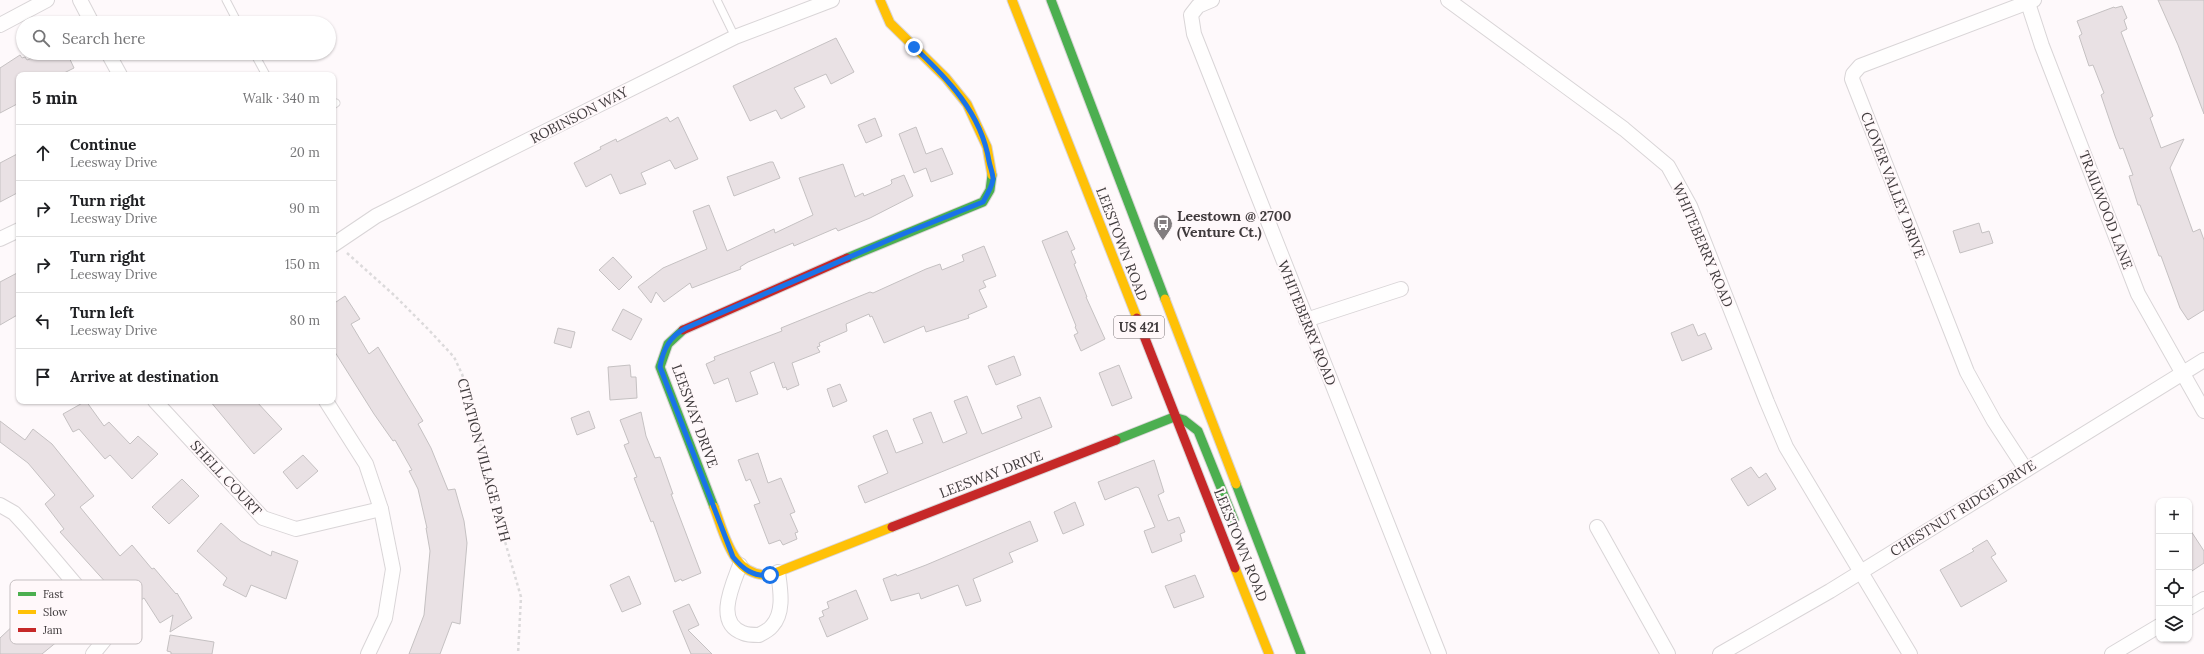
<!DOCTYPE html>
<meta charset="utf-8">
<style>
:root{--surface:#fff;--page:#f2f2f2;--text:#202124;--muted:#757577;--line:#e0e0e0}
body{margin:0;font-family:Lora,serif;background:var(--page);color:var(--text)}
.controls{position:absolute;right:12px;bottom:12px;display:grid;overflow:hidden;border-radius:8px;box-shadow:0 1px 3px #0004}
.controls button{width:36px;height:36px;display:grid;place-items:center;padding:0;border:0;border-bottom:1px solid var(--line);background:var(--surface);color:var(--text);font:20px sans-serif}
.stop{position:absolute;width:12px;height:12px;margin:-9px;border:3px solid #1a73e8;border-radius:50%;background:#fff}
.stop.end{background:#1a73e8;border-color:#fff;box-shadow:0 1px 4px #0008}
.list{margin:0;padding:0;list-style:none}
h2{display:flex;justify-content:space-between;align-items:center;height:52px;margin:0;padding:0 16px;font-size:17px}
h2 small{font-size:13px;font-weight:400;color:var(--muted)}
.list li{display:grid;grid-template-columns:26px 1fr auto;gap:12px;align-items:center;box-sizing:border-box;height:56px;padding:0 16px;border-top:1px solid var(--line)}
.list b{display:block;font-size:15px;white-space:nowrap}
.list p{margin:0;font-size:13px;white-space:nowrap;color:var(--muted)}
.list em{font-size:13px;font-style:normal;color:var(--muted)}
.icon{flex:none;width:22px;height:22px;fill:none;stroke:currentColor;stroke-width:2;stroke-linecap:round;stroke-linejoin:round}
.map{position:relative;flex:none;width:2204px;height:654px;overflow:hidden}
.search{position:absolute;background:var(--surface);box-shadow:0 1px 3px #0004;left:16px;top:16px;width:320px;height:44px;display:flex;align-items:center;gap:10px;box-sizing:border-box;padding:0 14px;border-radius:22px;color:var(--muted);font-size:15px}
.panel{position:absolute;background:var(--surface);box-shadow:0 1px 3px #0004;left:16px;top:72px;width:320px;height:332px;border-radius:8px}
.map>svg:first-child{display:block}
.building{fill:#e9e1e4;stroke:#c5c1c2}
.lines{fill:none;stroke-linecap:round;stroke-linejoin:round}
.lane-casing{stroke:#d9d5d7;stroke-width:9}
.street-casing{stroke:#d9d5d7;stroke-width:16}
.fast-casing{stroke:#d9d5d7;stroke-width:11}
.slow-casing{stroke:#d9d5d7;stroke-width:11}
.jam-casing{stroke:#d9d5d7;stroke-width:11}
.path{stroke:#dcdadb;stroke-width:2.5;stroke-dasharray:3 3;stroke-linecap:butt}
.lane{stroke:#fffefe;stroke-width:7}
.street{stroke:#fffefe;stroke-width:14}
.fast{stroke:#4caf50;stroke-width:9}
.slow{stroke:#ffc107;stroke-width:9}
.jam{stroke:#c62828;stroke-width:9}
.route{stroke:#1a73e8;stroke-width:5}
.labels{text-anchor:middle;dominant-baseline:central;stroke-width:4;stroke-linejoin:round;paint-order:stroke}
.shield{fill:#fff8fa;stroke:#797375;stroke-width:1}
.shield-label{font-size:13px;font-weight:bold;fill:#3f3a3c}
.street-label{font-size:14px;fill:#3f3a3c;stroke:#fff8fa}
.poi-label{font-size:14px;font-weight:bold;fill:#3f3a3c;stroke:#fff8fa;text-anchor:start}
.key{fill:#fff8fa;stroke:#c5bfc1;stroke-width:1}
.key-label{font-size:11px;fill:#3f3a3c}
</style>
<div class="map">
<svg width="2204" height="654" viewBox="0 0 2204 654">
<rect width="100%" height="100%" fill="#fef9fb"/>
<g class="building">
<path d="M2158,0H2204V114L2178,45Z"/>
<path d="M2122,6L2127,18L2124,20L2127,29L2121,32L2153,116L2150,118L2161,148L2184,139L2170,168L2193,232L2200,229L2204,240V310L2188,320L2180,308L2161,256H2159L2140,205H2138L2129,176L2133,175L2123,148L2120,149L2115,136L2101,95L2104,93L2093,65L2089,66L2079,36L2082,34L2077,21L2114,7L2115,8Z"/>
<path d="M836,38L854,72L831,84L826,74L794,88L805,107L781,119L776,110L750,121L733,86Z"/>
<path d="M44,53H67L74,68L60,75H19V103L0,113V68L20,55L22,58L25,57L27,60Z"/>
<path d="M667,117L670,122L678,117L698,159L675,169L670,160L641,173L646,184L620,194L611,174L586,187L574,163L601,149L600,147L616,139L617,142Z"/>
<path d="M875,118L882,136L866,143L858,125Z"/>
<path d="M916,127L926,154L942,148L953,174L931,182L926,168L914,173L899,134Z"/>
<path d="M19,153V192L0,202V163Z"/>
<path d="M770,162H773L780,178L734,196L727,177Z"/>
<path d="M843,164L855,197L863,193L864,196L890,185L892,183L891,180L904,175L913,196L870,218L838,231L836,228L794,246L793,243L748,262L740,267L741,269L692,288L690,283L664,302L656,292L651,303L638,287L663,268L707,249L693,211L709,205L727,251L774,229L775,233L813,215L799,178Z"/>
<path d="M1979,223L1982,233L1989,231L1993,243L1960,253L1953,231Z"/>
<path d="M1067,231L1075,249L1071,251L1076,263L1074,264L1087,297H1086L1105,339L1081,351L1074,335L1078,333L1075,327L1076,326L1042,241Z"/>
<path d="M984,246L996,276L983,281L986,287L979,290L987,307L968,315L969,318L926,332L924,326L884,343L872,316L870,317L869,314L846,324L847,331L819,343L820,346L817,347L820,352L792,363L799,385L787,390L786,387L783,388L774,362L750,372L758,394L736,402L728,378L714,384L706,364L715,360L714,357L782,331L781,328L870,292L873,293L926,269L940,264L942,270L964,261L962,255Z"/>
<path d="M613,257L632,277L619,290L599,270Z"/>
<path d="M19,272V314L0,325V282Z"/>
<path d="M345,296L360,319L351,324L369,354L378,347L423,421L418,424L431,448L448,490L455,489L464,521L467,543L460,624L452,622L440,654H409L424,615L430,551L426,528H427L418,489L409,471L412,470L395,440L393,441L374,414L333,349V304Z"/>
<path d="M623,309L642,319L631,340L612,330Z"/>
<path d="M1693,324L1698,336L1705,333L1712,349L1682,361L1671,333Z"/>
<path d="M558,328L575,332L571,348L554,343Z"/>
<path d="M1014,356L1021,375L996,385L988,366Z"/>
<path d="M630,365L631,377H636L637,398L610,400L608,367Z"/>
<path d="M1119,365L1132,398L1112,406L1099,373Z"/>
<path d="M840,384L847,401L833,407L827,389Z"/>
<path d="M967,396L982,434L1022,418L1017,406L1040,397L1052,427L865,503L858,486L888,473L873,436L887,430L896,453L923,443L913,419L931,412L943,443L967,433L954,401Z"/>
<path d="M86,401L104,426L109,422L130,444L138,436L158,454L132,479L110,455L105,459L79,429L73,432L63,414Z"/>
<path d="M210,401H256L282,429L254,454Z"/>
<path d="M589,411L595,428L577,435L571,418Z"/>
<path d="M641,412L646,436L655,458L660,457L673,494H671L701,573L682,581L681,579L675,582L653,521L651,522L634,478L637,477L624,445L629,443L620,420Z"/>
<path d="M0,421L25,440L33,429L52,444L94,496L80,507L98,529L120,556L132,545L152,569L154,568L176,594L177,593L192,618L170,632L173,615L160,623L144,598L141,600L128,584L119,592L112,583L109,586L60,532L64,529L45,504L55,495L28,463L0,442Z"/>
<path d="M758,453L768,483L781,478L795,512L790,514L798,532L795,533L797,539L783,545L780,540L769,544L754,505L760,503L750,479L746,481L738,460Z"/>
<path d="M303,455L318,471L297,489L283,472Z"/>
<path d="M1154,460L1164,492L1158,495L1168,521L1179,517L1185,532L1180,534L1182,541L1152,553L1144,531L1155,527L1139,488L1136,487L1105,500L1098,482Z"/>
<path d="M1751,467L1759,478L1766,473L1776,489L1748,506L1731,479Z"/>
<path d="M182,479L199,496L169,524L152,507Z"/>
<path d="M1075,502L1084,525L1063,534L1054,512Z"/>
<path d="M1030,521L1038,541L1009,553L1013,562L973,579L981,601L966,606L958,585L921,599L919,593L891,601L883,579L896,574L897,576L926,565Z"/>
<path d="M221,523L241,541L271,556L272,551L298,561L286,599L251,585L246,597L223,585L227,578L197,551Z"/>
<path d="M2189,528L2204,551V563L2189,573Z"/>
<path d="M1987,540L1996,554L1991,557L2007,581L1961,607L1940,570L1974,551L1972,549Z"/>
<path d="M1195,575L1204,597L1174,608L1165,586Z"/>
<path d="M629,576L641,604L622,612L610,585Z"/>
<path d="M856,590L868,619L827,637L819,618L824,616L822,611L829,608L827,602Z"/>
<path d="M689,604L699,625L688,630L712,654H691L673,611Z"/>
<path d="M33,607L49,626L53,623L64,636L42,654H0V638Z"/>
<path d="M170,635L214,642L212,654H171V652L167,651Z"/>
</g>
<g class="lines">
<defs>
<g id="lane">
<path d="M226,0L238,23"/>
<path d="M717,0L735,37"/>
<path d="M254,53L266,75"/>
<path d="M333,105L336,103"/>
</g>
<g id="street">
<path d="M80,0L92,23"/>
<path d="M1212,0L1198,6L1191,15L1194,34L1439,654"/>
<path d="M1448,0L1624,129L1668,166L1690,206L1767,402L1786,447L1910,654"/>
<path d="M2027,0L2042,46L2138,294L2204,411"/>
<path d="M0,25L47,0"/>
<path d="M108,53L120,75"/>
<path d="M0,239L19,230"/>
<path d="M333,245L376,216L735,37L832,0"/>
<path d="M1306,320L1401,289"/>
<path d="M155,401L263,518L296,529L381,509"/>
<path d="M326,401L366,464L381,509L393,569L385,618L368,654"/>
<path d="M2026,470L1994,421L1967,372L1852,79L1853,74L1860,66L2034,0"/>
<path d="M0,505L14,513L26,526L98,611L104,621L106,638L93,654"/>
<path d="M1597,527L1668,654"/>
<path d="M740,565C733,584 714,623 743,633C748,635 754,635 759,635C763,633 769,630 772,626C785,612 780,588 778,572"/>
<path d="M2189,608L2204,599"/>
<path d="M1720,654L1830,591L2204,360"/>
<path d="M2112,654L2159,626"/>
</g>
<g id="fast">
<path d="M1051,0L1165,299"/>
<path d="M847,258L983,202L990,190L992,175"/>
<path d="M683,330L668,344L660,367L714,507"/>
<path d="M1174,417L1184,420L1198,431L1234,520"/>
<path d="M1116,440L1174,417"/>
<path d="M1236,484L1301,654"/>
</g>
<g id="slow">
<path d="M880,0L890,23L946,78L967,104L987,147L992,175"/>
<path d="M1012,0L1137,318"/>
<path d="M1165,299L1236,484"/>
<path d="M714,507C725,535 732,577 770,575L892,527"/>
<path d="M1235,568L1269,654"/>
</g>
<g id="jam">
<path d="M1137,318L1235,568"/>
<path d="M683,330L847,258"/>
<path d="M892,527L1116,440"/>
</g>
</defs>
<use href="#lane" class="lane-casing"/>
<use href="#street" class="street-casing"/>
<use href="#fast" class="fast-casing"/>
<use href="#slow" class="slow-casing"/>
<use href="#jam" class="jam-casing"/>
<path class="path" d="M347,253L394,295L428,329L454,357L462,374L471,401L491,493L521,597L518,654"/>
<use href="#lane" class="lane"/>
<use href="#street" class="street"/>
<use href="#fast" class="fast"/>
<use href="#slow" class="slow"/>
<use href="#jam" class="jam"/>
</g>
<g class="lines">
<path class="route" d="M770,575C753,577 743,569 733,557L660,367C663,349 670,336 686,328L898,236L983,202C987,195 992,187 993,179C993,173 990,167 989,161C981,113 948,79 914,47"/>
</g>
<defs>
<symbol id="bus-pin" viewBox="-11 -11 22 30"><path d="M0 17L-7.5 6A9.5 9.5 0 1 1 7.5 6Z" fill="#827d7f" stroke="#fff8fa"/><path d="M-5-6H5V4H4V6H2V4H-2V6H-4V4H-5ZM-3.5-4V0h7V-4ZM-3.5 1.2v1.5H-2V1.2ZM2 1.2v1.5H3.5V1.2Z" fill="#fff"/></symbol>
</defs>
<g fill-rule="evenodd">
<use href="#bus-pin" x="1152" y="213" width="22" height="30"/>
</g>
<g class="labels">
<rect class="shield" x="1114" y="316" width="50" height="22" rx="3"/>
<g class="shield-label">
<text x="1139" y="327">US 421</text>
</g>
<g class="street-label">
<text transform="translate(579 115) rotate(-27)">ROBINSON WAY</text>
<text transform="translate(1893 185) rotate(69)">CLOVER VALLEY DRIVE</text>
<text transform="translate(2106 210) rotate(69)">TRAILWOOD LANE</text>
<text transform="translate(1122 244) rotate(69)">LEESTOWN ROAD</text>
<text transform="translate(1703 245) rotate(67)">WHITEBERRY ROAD</text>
<text transform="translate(1307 323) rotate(68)">WHITEBERRY ROAD</text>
<text transform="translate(695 416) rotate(70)">LEESWAY DRIVE</text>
<text transform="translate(484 460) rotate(75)">CITATION VILLAGE PATH</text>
<text transform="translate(991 474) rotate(-21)">LEESWAY DRIVE</text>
<text transform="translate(226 478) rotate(47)">SHELL COURT</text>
<text transform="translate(1963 508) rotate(-32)">CHESTNUT RIDGE DRIVE</text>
<text transform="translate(1241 545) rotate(68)">LEESTOWN ROAD</text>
</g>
<g class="poi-label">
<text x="1177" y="216">Leestown @ 2700<tspan x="1177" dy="16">(Venture Ct.)</tspan></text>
</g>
</g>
<rect x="10" y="580" width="132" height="64" rx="6" class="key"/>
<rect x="18" y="592" width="18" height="4" fill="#4caf50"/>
<rect x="18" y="610" width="18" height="4" fill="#ffc107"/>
<rect x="18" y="628" width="18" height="4" fill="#c62828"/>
<g class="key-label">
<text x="43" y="598">Fast</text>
<text x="43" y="616">Slow</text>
<text x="43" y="634">Jam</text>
</g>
</svg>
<div class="controls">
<button>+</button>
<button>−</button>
<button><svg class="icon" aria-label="locate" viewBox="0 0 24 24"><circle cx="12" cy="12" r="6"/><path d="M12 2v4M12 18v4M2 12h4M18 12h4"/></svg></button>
<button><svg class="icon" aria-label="layers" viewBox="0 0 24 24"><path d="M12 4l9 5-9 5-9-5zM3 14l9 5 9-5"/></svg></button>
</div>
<div class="stop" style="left:770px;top:575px"></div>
<div class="stop end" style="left:914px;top:47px"></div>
<div class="search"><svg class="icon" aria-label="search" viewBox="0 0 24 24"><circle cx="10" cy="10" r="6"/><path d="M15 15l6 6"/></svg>Search here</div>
<section class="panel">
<h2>5 min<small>Walk · 340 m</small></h2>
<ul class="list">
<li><svg class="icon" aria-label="ahead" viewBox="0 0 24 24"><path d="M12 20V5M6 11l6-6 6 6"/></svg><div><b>Continue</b><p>Leesway Drive</p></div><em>20 m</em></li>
<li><svg class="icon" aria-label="right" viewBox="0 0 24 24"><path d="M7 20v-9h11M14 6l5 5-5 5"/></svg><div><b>Turn right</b><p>Leesway Drive</p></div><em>90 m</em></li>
<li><svg class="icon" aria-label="right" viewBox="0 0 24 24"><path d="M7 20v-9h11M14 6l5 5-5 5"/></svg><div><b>Turn right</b><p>Leesway Drive</p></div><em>150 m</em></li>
<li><svg class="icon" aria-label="left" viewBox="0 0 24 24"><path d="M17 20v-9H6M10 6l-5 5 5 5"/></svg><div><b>Turn left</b><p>Leesway Drive</p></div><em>80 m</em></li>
<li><svg class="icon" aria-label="arrive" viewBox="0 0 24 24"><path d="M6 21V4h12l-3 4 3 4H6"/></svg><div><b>Arrive at destination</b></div></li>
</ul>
</section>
</div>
